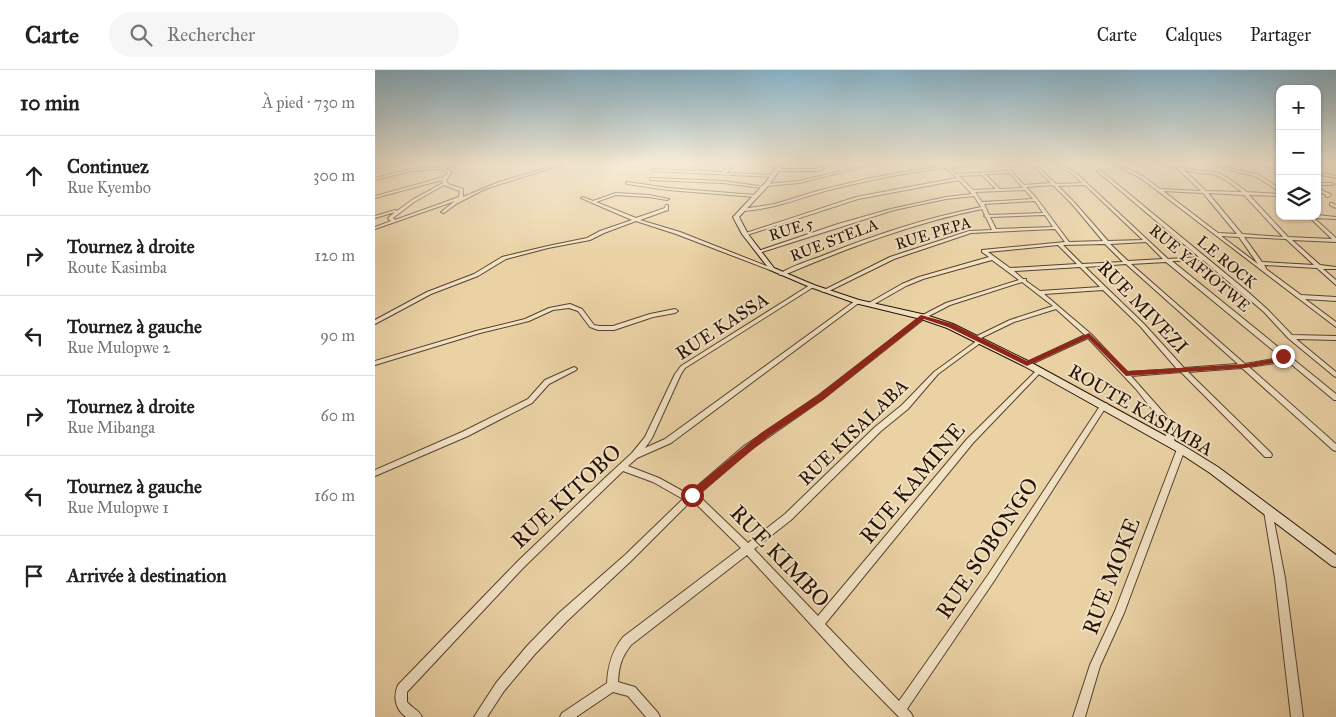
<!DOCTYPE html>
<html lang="fr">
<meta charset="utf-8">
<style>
:root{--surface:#fff;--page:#f6f6f6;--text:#222;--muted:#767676;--line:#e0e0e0}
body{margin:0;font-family:"IM FELL Great Primer",serif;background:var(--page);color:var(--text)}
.controls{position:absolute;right:15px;top:15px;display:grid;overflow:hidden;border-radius:10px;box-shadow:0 1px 4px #0004}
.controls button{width:45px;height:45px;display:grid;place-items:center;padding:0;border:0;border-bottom:1px solid var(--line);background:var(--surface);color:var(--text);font:25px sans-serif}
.stop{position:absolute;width:15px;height:15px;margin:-11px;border:4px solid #8f2418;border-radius:50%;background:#fff}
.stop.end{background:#8f2418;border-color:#fff;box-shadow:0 1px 5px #0008}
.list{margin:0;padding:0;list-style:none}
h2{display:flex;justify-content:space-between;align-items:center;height:65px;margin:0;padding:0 20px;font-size:21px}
h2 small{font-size:16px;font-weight:400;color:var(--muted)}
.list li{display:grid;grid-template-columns:32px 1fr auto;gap:15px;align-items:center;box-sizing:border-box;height:80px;padding:0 20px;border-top:1px solid var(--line)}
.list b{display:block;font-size:19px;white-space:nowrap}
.list p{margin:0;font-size:16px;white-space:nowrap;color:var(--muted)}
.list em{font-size:16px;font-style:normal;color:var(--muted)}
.icon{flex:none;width:28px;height:28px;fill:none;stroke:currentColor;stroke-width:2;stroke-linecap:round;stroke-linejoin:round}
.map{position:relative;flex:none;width:961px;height:647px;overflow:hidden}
header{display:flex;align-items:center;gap:30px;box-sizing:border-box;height:70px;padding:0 25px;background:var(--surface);border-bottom:1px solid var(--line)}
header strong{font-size:24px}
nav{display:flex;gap:28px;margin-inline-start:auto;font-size:18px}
.search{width:350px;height:45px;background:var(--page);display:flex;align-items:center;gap:12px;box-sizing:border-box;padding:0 18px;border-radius:28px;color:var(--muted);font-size:19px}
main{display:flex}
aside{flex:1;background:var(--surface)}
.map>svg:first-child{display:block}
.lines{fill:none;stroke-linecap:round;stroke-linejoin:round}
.stream{stroke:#6a7566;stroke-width:1}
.street-casing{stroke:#56412e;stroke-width:2}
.secondary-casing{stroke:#251106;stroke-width:2}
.street{fill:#f1e2c4;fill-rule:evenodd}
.secondary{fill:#f1e2c4;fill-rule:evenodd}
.route{fill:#8f2418}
.labels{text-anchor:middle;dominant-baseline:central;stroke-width:4;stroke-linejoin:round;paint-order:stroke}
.far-street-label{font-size:16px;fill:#251106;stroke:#f1e2c4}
.street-label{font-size:19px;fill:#251106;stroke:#f1e2c4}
.near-street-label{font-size:22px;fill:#251106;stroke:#f1e2c4}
</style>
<header>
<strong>Carte</strong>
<div class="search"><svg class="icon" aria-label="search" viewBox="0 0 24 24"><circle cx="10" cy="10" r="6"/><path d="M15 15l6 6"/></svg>Rechercher</div>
<nav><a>Carte</a><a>Calques</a><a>Partager</a></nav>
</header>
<main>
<aside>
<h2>10 min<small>À pied · 730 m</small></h2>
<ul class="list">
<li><svg class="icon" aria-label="ahead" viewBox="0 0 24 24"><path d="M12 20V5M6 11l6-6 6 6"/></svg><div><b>Continuez</b><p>Rue Kyembo</p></div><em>300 m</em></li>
<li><svg class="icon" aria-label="right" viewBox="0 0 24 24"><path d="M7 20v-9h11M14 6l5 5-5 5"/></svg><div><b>Tournez à droite</b><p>Route Kasimba</p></div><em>120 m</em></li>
<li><svg class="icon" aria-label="left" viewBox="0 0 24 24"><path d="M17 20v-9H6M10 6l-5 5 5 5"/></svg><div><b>Tournez à gauche</b><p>Rue Mulopwe 2</p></div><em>90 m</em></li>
<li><svg class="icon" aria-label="right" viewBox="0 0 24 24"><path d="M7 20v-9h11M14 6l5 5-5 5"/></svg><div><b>Tournez à droite</b><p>Rue Mibanga</p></div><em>60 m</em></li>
<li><svg class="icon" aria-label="left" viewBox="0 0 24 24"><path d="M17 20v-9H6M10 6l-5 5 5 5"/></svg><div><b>Tournez à gauche</b><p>Rue Mulopwe 1</p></div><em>160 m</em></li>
<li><svg class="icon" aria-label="arrive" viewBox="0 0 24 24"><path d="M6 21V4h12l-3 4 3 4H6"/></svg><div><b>Arrivée à destination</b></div></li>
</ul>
</aside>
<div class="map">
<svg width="961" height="647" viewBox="0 0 961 647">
<rect width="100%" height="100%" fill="#ead2a5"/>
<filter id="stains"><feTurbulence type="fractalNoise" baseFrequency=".004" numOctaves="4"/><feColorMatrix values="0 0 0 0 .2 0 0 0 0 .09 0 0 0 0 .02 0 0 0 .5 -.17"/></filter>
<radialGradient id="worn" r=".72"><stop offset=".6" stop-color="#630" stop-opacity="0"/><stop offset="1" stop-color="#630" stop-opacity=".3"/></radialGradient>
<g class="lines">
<path class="stream" d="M874,93L899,99"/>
<defs>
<g id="street">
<path d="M21,93H26L0,99V97Z"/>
<path d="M80,93H84L70,99L77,102L71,110L73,114L88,119V127L124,112L188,93H192L110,119L81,134L69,143L66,142L80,131L0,159V157L16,151L13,148L20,142L0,148V146L20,140L22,141L37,130L68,113L67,110L0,128V126L69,107L73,102L65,99L36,101L0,110V108L36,99L69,97ZM69,115L85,121L84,127L20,150L18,148L39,132Z"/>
<path d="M308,93H312L320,95L322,93H324L322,97L325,101L347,102L359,93H362L351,103L399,105L401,106L399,107L279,101L277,100L279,99L321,101L319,97Z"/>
<path d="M373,93H383L406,95L404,100L402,101L400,100L402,96Z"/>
<path d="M500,93H504L424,113L391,116L389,115L391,114L424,111Z"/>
<path d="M567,93H569L573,96L602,94L604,95L575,98L581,104L633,101L626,93H629L649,115L676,113L656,93H659L680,113L683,114L707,113L699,105L678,93H682L701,103L793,189L824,187L722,101L725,100L873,222L893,240L917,265L961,266V270L921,269L961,302V307L959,306L913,268L889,242L828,190L797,191L961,324V330H959L910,289L908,291L906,292L874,297L961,374V381L958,380L867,298L813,302L896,383L897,385L896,387H890L806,302L756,306L795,350L800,373L799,375H793L788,353L761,319L713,268L654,295H650L649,294L650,293L710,265L681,239L639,252L606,268L609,270L608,271L563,304L533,339L506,361L416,450L379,479L443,546L592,369L662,300H666L667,301L666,302L598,373L450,554L524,631L613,505L727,333H731L733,335L731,337L619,511L532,639L536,643L538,647H524L474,596L372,485L256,575C246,588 244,596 243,612L260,617L283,643L285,647H271L253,626L238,622L201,647H185L187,643L232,613C233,595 237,581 248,567L366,478L317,430L256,491L192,551L160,584L129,621L112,647H99L121,613L152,576L184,543L250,485L308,429L278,412L248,401L149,497L32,622V632C37,638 44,640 47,647H31C20,639 18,627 23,615L143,491L230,408L257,383L270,367L300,304L306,296L435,215L437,214L440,216L310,298L306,304L277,368L270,378L290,369L480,231L482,230L485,232L296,373L262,388L253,396L284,408L313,424L369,376L444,325L546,246L571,233L644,210L617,190L548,209L531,216L496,236H492V234L527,214L544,207L614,187L607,182V180L690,172L680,159L596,163L519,189L452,222H448L447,221L515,187L594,161L617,160L611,147L609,146L610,145L607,139C538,153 473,178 409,205H405L404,204C417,196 433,191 447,186C499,165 551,148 606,137L599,126L571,129L519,140L387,182L383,181L463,154L516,139L571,127L597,124L584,110L483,129L372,165L368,164L481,127L582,108L571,98C531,102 490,111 450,121C423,129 397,139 368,141H367V139L400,134L442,121L491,109L528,102L570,96ZM635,103L648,118L625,119L610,104ZM607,105L621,119L598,120L584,106ZM678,115L697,134L728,171L694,172L662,129L651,117ZM710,115L768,170L733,171L699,132L683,116ZM650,120L658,129L607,132L600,122ZM660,131L668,143L614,145L609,134ZM670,145L678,157L621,159L615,147ZM771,172L788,189L753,191L735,174ZM730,174L748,192L707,194L688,175ZM683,175L702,194L635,198L613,182ZM791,192L905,286L904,288L870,294L756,194ZM751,194L863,294L809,298L769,254L710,197ZM705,197L725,217L665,221L651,211V209H648L639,201ZM647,212L678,236L635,250L600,267L599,268L600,269L603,270L559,302L527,335L500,357L410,444L373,473L323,425L375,380L448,329L550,248L575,235ZM728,220L765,256L802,299L752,302L716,264L669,224Z"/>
<path d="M737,93H741L769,107L785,119L826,121L802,98L784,93H788L823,101L841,102L853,108L872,122L905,124V126L874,125L913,167L957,169L933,146H942V145L961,147V149L939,148L961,168V172L917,170L945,195L961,197V199H948L961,210V215L942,198L889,195L891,198V199L926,225L961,227V231L930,229L961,252V257L767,109ZM808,99L823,103L839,104L851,110L867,122L831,121ZM788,121L828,123L862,164L843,163ZM833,123L869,125L908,167L867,164ZM846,166L864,167L883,194ZM869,167L911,169L939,195L887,192Z"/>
<path d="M828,93H832L884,105L905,119V122L882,107Z"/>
<path d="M949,93H953L942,97V95Z"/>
<path d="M942,102L961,106V108L942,104Z"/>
<path d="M276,108L348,111L390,117L388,118L348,113L275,110V108Z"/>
<path d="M253,112L293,118L380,125L382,126L380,127L293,120L252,114L251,113Z"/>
<path d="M942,113H957L959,114L957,115H942Z"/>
<path d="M942,118L955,124L956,125L953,127H951V125L942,121Z"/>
<path d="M241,123L274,125L294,129L292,130L274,127L241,125L221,132L261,148L290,138L291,135H293V140L265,150L305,162L399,199L395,200L301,164L261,151L229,163L215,170L173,178L131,189L103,206L56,224L0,254V250L52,222L99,204L127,187L173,176L212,168L225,161L257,150L206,128L208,127L218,131Z"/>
<path d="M955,133H957L961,135V138L955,135Z"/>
<path d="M195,234L207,239L219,255L224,256H238L275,244L300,239L303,241L300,243L278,247L239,260H223L215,257L203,241L194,238L178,240L154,251L105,263L0,295V291L101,261L150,249L174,238Z"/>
<path d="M199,297L201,298L202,299L201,300L174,314L157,333L93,366L0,406V400L87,362L153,329L170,310Z"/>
<path d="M806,376L809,377L810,379L749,543L725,596L710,647H698L715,595L740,541L802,379L803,377Z"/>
<path d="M893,437L896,438L897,441L910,508L928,647H916L900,508L889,441L890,438Z"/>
</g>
<path id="secondary" d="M455,93H459L444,101H403L395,114L364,147L373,164L399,198L439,215L484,230L551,245L578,254L655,292L809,376L843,397L961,485V497L957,496L835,403L803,382L649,296L572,258L546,249L480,233L435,217L395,200L367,164L358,147L391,112L400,99H443Z"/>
</defs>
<use href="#street" class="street-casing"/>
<use href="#secondary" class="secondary-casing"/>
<use href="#street" class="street"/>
<use href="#secondary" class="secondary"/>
</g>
<linearGradient id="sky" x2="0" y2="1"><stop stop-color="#88b6ce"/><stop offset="0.51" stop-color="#f6ebd6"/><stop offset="1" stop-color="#f6ebd6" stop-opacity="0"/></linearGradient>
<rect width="961" height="183" fill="url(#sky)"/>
<path class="route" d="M546,245L578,254L652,291L714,263L753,301L870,294L903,288L908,283L912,286L909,291L870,298L751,306L713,268L652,296L573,257L549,249L449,329L393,367L321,427H314V422L386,363L443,325Z"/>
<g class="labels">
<g class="far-street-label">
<text transform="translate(416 159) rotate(-17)">RUE 5</text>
<text transform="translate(558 163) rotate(-17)">RUE PEPA</text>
<text transform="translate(459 170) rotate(-21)">RUE STELA</text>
<text transform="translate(852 192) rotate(40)">LE ROCK</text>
<text transform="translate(825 198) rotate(40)">RUE YAFIOTWE</text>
</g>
<g class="street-label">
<text transform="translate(768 237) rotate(46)">RUE MIVEZI</text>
<text transform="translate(347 256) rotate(-33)">RUE KASSA</text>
<text transform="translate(766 340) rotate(30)">ROUTE KASIMBA</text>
<text transform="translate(478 362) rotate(-44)">RUE KISALABA</text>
</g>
<g class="near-street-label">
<text transform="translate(537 413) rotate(-50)">RUE KAMINE</text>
<text transform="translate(191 426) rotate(-43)">RUE KITOBO</text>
<text transform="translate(612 478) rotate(-56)">RUE SOBONGO</text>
<text transform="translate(405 486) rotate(46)">RUE KIMBO</text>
<text transform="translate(736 506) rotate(-69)">RUE MOKE</text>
</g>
</g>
<rect width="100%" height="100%" filter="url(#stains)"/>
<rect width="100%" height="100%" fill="url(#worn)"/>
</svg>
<div class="controls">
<button>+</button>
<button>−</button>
<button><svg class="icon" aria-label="layers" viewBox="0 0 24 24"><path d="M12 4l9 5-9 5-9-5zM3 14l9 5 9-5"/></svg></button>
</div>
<div class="stop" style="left:317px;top:425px"></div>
<div class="stop end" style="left:908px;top:286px"></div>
</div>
</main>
